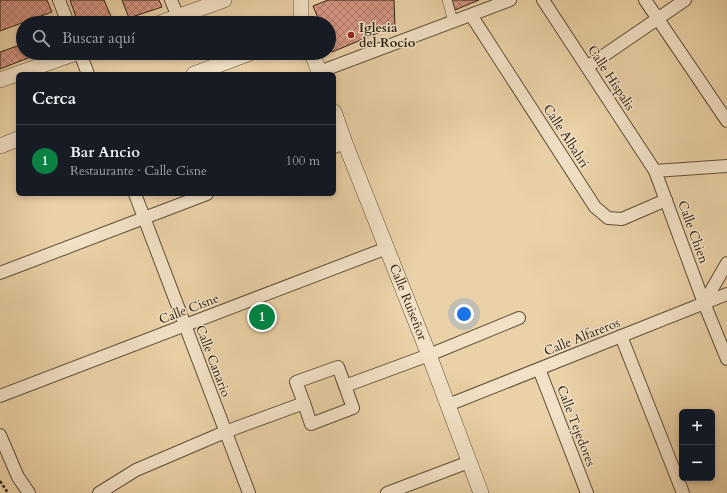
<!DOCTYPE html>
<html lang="es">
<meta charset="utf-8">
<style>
:root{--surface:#171b24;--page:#242831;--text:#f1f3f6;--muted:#9ea1a6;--line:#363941;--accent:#0b8043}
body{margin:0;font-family:Cardo,serif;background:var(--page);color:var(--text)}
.controls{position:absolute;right:12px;bottom:12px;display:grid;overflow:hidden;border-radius:6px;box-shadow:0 2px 6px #0003}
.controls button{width:36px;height:36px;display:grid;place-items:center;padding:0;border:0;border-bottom:1px solid var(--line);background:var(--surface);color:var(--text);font:20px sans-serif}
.you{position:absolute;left:464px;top:314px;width:14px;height:14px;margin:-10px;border:3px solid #fff;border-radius:50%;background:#1a73e8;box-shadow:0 0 0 6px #1a73e833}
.badge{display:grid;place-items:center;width:26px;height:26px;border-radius:50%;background:var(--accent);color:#fff;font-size:13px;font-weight:700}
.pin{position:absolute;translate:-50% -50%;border:2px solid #fff;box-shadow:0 1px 4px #0006}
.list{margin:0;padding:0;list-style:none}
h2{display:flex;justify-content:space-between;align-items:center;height:52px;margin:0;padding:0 16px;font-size:17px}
h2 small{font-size:13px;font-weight:400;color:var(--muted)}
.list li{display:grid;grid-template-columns:26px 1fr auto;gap:12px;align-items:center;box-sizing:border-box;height:72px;padding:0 16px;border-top:1px solid var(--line)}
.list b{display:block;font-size:15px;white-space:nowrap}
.list p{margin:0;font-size:13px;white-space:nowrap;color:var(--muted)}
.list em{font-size:13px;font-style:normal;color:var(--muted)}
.icon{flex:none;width:22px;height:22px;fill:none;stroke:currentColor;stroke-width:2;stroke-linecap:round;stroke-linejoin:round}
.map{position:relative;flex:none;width:727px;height:493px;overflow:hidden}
.search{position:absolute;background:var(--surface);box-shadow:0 2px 6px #0003;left:16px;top:16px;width:320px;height:44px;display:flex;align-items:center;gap:10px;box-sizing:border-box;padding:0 14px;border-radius:22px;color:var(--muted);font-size:15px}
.panel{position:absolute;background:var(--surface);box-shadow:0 2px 6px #0003;left:16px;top:72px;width:320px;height:124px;border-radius:6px}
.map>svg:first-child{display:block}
.building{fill:url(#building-cross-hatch);stroke:#2f2212}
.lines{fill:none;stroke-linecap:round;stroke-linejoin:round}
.pedestrian-casing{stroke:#5e4e37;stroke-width:10}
.minor-casing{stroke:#5e4e37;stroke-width:14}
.tertiary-casing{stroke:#5e4e37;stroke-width:16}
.path{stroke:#2f2212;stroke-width:2.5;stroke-dasharray:3 2;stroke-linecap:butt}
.pedestrian{stroke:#f2e1c6;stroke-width:9}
.minor{stroke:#f2e1c6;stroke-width:12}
.tertiary{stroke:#f2e1c6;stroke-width:15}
.poi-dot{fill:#8f2418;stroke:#f2e1c6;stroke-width:1.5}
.labels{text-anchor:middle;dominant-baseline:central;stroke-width:3;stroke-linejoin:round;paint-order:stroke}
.poi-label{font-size:13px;font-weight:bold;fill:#2f2212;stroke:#f2e1c6;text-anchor:start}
.street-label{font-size:13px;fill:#2f2212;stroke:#f2e1c6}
</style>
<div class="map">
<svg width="727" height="493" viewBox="0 0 727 493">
<defs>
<pattern id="building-cross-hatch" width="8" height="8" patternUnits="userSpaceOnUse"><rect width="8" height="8" fill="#d59583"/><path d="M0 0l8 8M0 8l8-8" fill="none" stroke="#ad796a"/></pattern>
</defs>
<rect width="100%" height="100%" fill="#ebd1a7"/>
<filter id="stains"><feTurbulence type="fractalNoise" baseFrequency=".005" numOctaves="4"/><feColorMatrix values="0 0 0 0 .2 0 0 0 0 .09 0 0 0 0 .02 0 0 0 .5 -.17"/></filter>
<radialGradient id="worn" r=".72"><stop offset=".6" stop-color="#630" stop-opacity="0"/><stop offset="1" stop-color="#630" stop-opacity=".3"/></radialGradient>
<g class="building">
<path d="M0,0H47L52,12L0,31Z"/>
<path d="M70,0H104L113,21L108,23H78Z"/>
<path d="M122,0H159L162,7L129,18Z"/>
<path d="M328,0H394L395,26L332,52L329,45V23H320L313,6Z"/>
<path d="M452,0H479L455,10Z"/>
<path d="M23,44V53H41L0,69V52Z"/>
</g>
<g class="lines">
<defs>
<path id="pedestrian" d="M447,0L453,21"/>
<g id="minor">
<path d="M59,0L68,23"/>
<path d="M171,0L178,17"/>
<path d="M543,0L655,171L704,303L727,359"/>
<path d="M645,0L727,121"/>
<path d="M471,15L595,207L608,218L622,219L666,200"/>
<path d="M80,53L88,74"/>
<path d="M587,67L685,0"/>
<path d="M319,72L510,0"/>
<path d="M334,147L345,143"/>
<path d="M655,171L727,166"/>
<path d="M135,194L249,493"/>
<path d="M0,273L207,194"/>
<path d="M704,303L727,263"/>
<path d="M621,336L683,493"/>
<path d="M539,369L587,493"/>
<path d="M0,396L387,248"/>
<path d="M304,403L296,382L338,367L345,386L429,355L519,318"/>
<path d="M448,405L727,294"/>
<path d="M0,435L18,477L29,493"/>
<path d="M99,493L136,470L225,432L304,403L311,424L353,408L345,386"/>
<path d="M387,493L469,462"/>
</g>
<g id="tertiary">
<path d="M301,0V23"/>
<path d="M160,23L224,0"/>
<path d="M312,53L320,74"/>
<path d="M194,74L250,53"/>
<path d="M0,80L76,53"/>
<path id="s1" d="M334,112L345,143L429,355L481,493"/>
<path d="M0,146L18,139"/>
</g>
</defs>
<use href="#pedestrian" class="pedestrian-casing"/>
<use href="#minor" class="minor-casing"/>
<use href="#tertiary" class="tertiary-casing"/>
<path class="path" d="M0,481L8,493"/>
<use href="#pedestrian" class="pedestrian"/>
<use href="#minor" class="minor"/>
<use href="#tertiary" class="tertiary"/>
</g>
<circle class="poi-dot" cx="351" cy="35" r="4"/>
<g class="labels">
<g class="poi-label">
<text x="359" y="28">Iglesia<tspan x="359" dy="15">del Rocío</tspan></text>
</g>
<g class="street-label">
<text transform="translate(611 78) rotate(57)">Calle Híspalis</text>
<text transform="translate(566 136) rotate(57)">Calle Albahri</text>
<text transform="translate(693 232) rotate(70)">Calle Chien</text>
<text stroke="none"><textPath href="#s1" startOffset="204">Calle Ruiseñor</textPath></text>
<text transform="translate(189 309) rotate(-21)">Calle Cisne</text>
<text transform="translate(582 337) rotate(-22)">Calle Alfareros</text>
<text transform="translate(213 361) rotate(69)">Calle Canario</text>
<text transform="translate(576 426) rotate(69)">Calle Tejedores</text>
</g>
</g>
<rect width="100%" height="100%" filter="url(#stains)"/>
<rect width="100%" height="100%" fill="url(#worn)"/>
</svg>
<div class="controls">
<button>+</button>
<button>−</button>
</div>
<div class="you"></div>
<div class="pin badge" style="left:262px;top:317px">1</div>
<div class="search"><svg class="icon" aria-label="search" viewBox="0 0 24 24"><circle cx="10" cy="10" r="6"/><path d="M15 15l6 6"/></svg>Buscar aquí</div>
<section class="panel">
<h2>Cerca<small></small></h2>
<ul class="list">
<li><span class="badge">1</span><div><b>Bar Ancio</b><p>Restaurante · Calle Cisne</p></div><em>100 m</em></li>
</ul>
</section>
</div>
